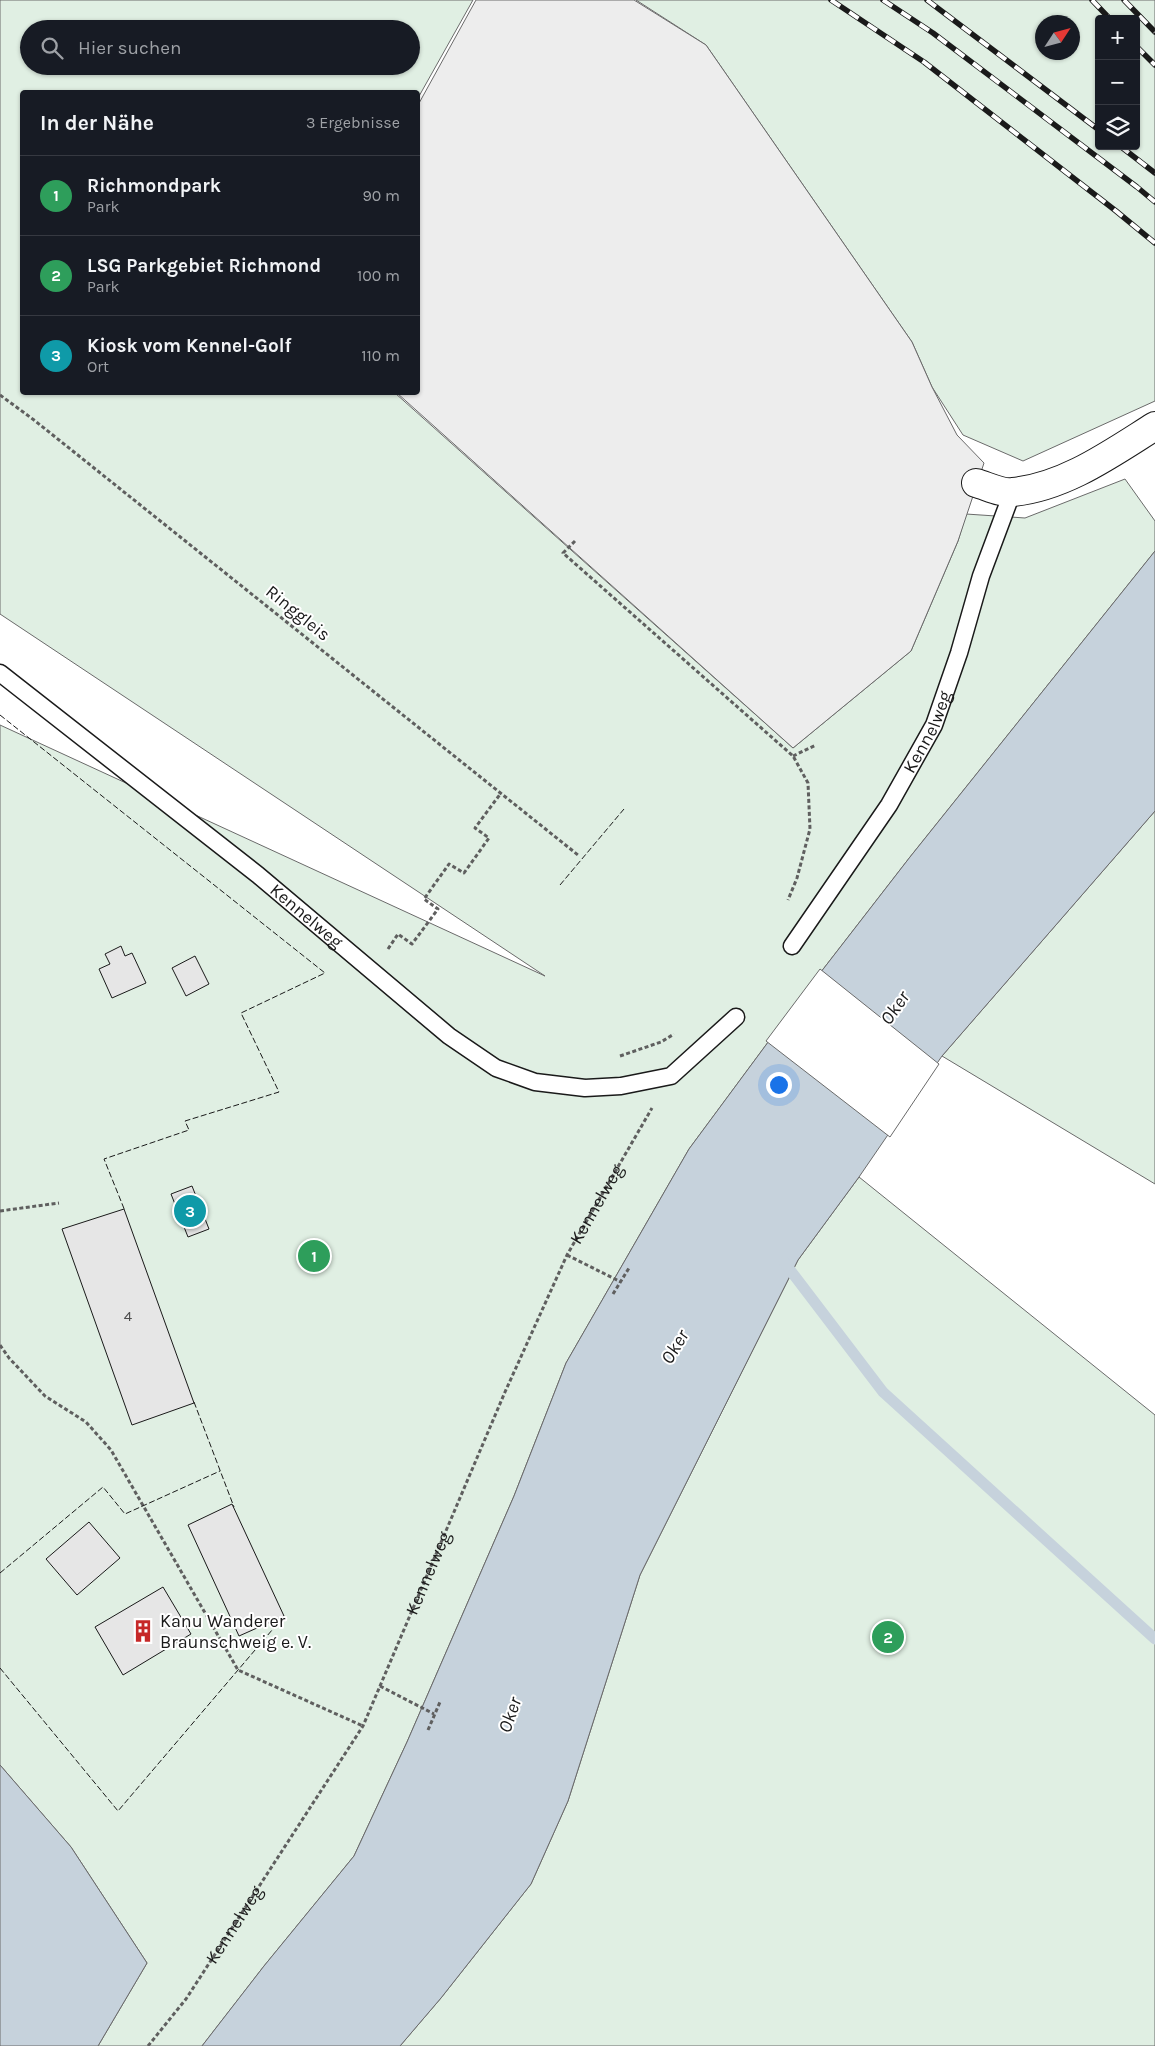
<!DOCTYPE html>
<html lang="de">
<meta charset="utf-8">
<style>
:root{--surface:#171b24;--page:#20242c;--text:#f1f3f6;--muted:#9ea1a6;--line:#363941;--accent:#b45309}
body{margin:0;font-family:Karla,sans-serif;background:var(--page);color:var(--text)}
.controls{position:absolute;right:15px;top:15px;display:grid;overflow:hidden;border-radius:5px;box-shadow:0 1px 4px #0004}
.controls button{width:45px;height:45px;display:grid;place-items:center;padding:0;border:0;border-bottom:1px solid var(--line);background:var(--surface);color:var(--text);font:25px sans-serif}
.compass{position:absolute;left:1035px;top:15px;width:45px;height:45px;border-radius:50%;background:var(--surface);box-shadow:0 1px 4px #0004;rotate:54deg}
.you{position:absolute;left:778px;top:1084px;width:18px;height:18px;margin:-12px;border:4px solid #fff;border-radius:50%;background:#1a73e8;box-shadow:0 0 0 8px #1a73e833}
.badge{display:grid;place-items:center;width:32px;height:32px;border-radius:50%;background:var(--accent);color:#fff;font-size:16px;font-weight:700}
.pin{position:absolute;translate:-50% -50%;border:2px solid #fff;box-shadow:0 1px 5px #0006}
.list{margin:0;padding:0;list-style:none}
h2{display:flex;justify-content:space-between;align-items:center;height:65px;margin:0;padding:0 20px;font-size:21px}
h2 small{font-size:16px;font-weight:400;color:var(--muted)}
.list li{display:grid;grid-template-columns:32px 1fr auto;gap:15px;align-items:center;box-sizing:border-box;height:80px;padding:0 20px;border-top:1px solid var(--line)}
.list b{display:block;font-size:19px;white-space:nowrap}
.list p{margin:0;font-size:16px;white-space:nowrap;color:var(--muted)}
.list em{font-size:16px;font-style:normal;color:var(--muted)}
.icon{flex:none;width:28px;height:28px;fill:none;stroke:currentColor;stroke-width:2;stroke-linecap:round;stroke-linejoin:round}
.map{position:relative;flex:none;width:1155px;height:2046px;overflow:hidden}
.search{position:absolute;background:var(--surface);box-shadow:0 1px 4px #0004;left:20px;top:20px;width:400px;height:55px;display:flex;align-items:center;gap:12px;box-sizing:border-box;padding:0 18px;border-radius:28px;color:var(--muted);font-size:19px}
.panel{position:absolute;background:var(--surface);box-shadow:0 1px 4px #0004;left:20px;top:90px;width:400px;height:305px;border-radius:5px}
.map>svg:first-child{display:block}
.green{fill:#e0efe3;stroke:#6a6a6a;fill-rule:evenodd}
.parking{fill:#ededed;stroke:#6a6a6a}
.water{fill:#c6d2dc;stroke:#6a6a6a}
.pier{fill:#fff;stroke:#6a6a6a}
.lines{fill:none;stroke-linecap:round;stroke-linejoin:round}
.stream{stroke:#c6d2dc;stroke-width:11}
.building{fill:#e6e6e6;stroke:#1a1a1a}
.lane-casing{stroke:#1a1a1a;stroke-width:19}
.street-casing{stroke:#1a1a1a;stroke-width:30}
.path{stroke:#5f5f5f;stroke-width:3;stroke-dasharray:4 2.5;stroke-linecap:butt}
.lane{stroke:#fff;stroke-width:16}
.street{stroke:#fff;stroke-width:28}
.rail-casing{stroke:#1a1a1a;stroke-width:5.5}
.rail{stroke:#fff;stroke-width:4;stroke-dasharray:11;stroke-linecap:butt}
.fence{stroke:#1a1a1a;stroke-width:1;stroke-dasharray:6 2.5;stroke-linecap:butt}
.labels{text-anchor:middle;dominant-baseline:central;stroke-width:4;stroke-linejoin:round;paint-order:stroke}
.number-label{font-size:15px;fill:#4d4d4d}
.street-label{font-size:18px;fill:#1a1a1a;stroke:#fff}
.poi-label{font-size:18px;fill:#1a1a1a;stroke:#fff;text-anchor:start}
.water-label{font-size:19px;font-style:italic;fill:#1a1a1a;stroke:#fff}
</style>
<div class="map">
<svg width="1155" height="2046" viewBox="0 0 1155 2046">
<rect width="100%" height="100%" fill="#fff"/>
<g class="green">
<path d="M0,0H473L418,98V92H22V392L395,393L793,748L911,651L958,541L966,514L1025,518L1125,479L1155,521V551L910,857L800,999L689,1149L566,1363L514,1496L407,1742L354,1856L264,1966L202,2046H98L147,1963L71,1847L0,1765V725L545,976L0,614ZM29,29H411V66H29Z"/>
<path d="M636,0H1155V401L1023,461L963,435L932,387L912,342L706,45ZM1099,19H1136V146H1099ZM1042,22H1072V52H1042Z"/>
<path d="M1155,811V1184L942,1056Z"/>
<path d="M859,1177L1155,1415V2046H400L441,1998L531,1884L568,1801L640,1575L798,1260Z"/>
</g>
<path class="parking" d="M476,0H634L706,45L912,342L932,387L957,435L984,463L958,541L911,651L793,748L397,393L418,392V105Z"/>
<g class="water">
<path d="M1155,551V811L942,1056L859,1177L798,1260L640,1575L568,1801L531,1884L441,1998L400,2046H202L264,1966L354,1856L407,1742L514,1496L566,1363L689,1149L800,999L910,857Z"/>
<path d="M0,1765L71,1847L147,1963L98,2046H0Z"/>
</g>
<path class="pier" d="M820,969L939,1064L890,1137L766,1041Z"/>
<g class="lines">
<path class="stream" d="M784,1262L883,1392L1155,1639"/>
</g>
<g class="building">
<path d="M121,946L125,956L132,953L146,983L112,998L99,969L110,964L105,954Z"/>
<path d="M195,956L209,984L186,996L172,968Z"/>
<path d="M192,1186L209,1229L188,1237L171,1194Z"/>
<path d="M124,1209L194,1403L132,1425L62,1229Z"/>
<path d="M232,1504L284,1616L239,1636L188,1525Z"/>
<path d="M89,1522L120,1558L77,1595L46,1559Z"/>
<path d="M163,1587L191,1634L123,1675L95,1627Z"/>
</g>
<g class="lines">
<defs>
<g id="lane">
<path id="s2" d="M0,673L258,875L449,1036L496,1068L535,1082L585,1088L621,1086L671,1076L736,1017"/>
<path id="s3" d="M792,946L889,805L934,725L959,653L981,576L1012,493"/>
</g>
<path id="street" d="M976,483C987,486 1003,494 1013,492C1065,487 1112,453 1155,426"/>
</defs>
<use href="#lane" class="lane-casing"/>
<use href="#street" class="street-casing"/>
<g class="path">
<path d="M0,395L34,420L578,855"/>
<path d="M575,541L563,553L793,756L808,783L810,829L797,878L788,900"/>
<path d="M793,756L816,745"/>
<path d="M388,949L398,934L412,944L438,909L424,899L449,864L464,873L489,838L475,828L501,793"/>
<path d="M620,1056L661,1042L674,1034"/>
<path d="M0,1211L59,1203"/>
<path d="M567,1255L621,1282"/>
<path d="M613,1294L629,1268"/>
<path d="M0,1345L9,1358L45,1396L86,1422L111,1450L238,1670L363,1726"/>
<path d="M380,1686L434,1714"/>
<path d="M428,1730L440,1702"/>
<path id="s1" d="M148,2046L186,1999L363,1726L505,1392L567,1255L652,1108"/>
</g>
<use href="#lane" class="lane"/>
<use href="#street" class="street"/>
<defs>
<g id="rail">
<path d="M831,0L924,62L1116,211L1155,243"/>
<path d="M883,0L933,33L1137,187L1155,202"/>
<path d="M927,0L1099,130"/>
<path d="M1092,0L1110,19"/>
<path d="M1124,0L1155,32"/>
<path d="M1136,46L1155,65"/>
<path d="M1120,146L1155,173"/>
</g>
</defs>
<use href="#rail" class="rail-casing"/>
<use href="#rail" class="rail"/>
<g class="fence">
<path d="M0,715L325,973L241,1013L279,1092L185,1121L189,1130L104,1159L125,1211"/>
<path d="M560,885L624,809"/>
<path d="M194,1402L234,1507"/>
<path d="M0,1573L103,1487L125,1514L220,1471"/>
<path d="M0,1668L118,1811L284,1616"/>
</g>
</g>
<defs>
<symbol id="building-bare" viewBox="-9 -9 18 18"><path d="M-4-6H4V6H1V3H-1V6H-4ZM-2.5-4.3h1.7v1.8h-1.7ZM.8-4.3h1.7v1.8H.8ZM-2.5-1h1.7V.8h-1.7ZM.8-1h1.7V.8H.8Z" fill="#c62828" stroke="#fff" stroke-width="2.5" paint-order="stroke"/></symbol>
</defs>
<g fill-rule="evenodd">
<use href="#building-bare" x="127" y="1615" width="32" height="32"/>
</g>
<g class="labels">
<g class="number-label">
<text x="128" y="1316">4</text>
</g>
<g class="street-label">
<text transform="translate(298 613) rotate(39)">Ringgleis</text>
<text stroke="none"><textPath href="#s3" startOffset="254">Kennelweg</textPath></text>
<text stroke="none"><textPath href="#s2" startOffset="391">Kennelweg</textPath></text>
<text stroke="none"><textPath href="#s1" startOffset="958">Kennelweg</textPath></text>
<text stroke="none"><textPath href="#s1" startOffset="552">Kennelweg</textPath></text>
<text stroke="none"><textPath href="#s1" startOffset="149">Kennelweg</textPath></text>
</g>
<g class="poi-label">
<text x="160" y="1621">Kanu Wanderer<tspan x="160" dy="21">Braunschweig e. V.</tspan></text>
</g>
<g class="water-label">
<text transform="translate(895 1008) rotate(-55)">Oker</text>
<text transform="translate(675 1347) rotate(-59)">Oker</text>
<text transform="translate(510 1715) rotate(-71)">Oker</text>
</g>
</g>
</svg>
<div class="controls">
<button>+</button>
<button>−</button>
<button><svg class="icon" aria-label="layers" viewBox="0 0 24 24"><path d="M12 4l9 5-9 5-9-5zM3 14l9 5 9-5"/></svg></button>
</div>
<svg class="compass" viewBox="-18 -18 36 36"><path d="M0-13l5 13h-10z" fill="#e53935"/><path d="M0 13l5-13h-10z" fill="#9ea1a6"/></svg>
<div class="you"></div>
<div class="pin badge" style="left:314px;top:1256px;background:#2e9e5b">1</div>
<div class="pin badge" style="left:888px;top:1637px;background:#2e9e5b">2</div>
<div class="pin badge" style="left:190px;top:1211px;background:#0f9aa8">3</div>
<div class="search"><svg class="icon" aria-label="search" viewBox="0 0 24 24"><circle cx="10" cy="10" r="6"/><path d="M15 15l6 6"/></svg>Hier suchen</div>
<section class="panel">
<h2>In der Nähe<small>3 Ergebnisse</small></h2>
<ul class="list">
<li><span class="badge" style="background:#2e9e5b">1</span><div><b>Richmondpark</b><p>Park</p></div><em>90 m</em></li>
<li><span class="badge" style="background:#2e9e5b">2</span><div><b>LSG Parkgebiet Richmond</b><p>Park</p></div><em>100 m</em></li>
<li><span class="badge" style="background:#0f9aa8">3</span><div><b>Kiosk vom Kennel-Golf</b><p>Ort</p></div><em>110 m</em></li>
</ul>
</section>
</div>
